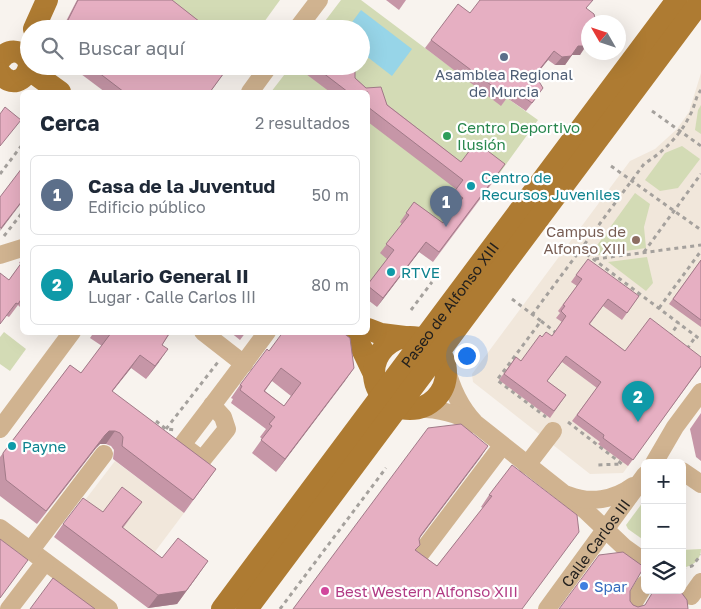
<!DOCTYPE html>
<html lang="es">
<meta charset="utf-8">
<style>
:root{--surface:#fff;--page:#f2f2f3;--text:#1f2937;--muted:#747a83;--line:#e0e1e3;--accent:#2a6e7f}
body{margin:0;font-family:"Golos Text",sans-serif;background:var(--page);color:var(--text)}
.controls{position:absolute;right:15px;bottom:15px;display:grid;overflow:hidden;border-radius:8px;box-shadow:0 5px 20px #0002}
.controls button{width:45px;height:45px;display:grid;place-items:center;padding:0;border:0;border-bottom:1px solid var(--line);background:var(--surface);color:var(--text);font:25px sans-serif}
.compass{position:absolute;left:581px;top:15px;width:45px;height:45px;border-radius:50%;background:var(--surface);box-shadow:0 5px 20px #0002;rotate:309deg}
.you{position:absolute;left:466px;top:355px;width:18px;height:18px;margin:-12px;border:4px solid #fff;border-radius:50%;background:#1a73e8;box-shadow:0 0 0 8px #1a73e833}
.badge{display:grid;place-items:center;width:32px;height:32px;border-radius:50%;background:var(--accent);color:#fff;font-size:16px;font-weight:700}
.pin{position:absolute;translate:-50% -41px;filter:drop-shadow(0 1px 2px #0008)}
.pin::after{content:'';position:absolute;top:26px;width:18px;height:15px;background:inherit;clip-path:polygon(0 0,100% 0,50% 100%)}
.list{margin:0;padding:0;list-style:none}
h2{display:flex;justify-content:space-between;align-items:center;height:65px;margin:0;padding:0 20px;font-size:21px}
h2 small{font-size:16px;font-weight:400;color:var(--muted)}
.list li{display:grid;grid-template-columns:32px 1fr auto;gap:15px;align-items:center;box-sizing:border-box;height:80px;margin:0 10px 10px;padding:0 10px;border:1px solid var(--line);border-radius:8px}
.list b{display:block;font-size:19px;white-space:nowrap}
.list p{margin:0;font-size:16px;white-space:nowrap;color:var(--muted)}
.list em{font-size:16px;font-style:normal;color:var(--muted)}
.icon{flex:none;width:28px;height:28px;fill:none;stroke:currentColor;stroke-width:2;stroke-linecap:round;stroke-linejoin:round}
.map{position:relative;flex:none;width:701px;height:609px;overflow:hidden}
.search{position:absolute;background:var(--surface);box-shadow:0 5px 20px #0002;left:20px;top:20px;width:350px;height:55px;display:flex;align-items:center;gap:12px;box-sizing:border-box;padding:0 18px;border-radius:28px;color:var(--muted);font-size:19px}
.panel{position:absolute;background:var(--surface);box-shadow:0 5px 20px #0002;left:20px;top:90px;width:350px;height:245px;border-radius:8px}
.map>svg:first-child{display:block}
.built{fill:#f1e7db}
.green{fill:#d3dbb5}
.water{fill:#97d5e8}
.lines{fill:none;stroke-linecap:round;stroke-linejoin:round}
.path{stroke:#a5a19d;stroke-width:3;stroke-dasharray:4 4;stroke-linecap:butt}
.minor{stroke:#d0b390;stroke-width:18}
.major{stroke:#ae7b32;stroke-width:22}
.wall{fill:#c696a7;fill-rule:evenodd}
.shaded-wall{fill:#a17a88}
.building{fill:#e6afc2;stroke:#a17a88;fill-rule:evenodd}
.service-dot{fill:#5c6f8a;stroke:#fff;stroke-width:2}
.leisure-dot{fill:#2e9e5b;stroke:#fff;stroke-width:2}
.culture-dot{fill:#0f9aa8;stroke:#fff;stroke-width:2}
.education-dot{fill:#8d6e63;stroke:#fff;stroke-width:2}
.shop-dot{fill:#3f7fe0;stroke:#fff;stroke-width:2}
.hotel-dot{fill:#d1479c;stroke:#fff;stroke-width:2}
.labels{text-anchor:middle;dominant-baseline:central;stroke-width:4.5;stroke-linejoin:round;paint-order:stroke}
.service-label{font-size:15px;fill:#4e5e75;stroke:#fff}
.leisure-label{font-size:15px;fill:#27864d;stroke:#fff;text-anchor:start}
.culture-label{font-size:15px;fill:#0d838f;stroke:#fff;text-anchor:start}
.education-label{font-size:15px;fill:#785e54;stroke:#fff;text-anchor:end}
.street-label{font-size:15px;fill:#211f1d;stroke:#fff}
.shop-label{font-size:15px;fill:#366cbe;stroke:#fff;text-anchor:start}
.hotel-label{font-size:15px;fill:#b23c85;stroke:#fff;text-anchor:start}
</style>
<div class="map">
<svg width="701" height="609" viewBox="0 0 701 609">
<rect width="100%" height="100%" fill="#f8f3ee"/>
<g class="built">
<path d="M701,73V367L623,473L590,474L473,382L472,374L630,161L655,149L677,129L689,112Z"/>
<path d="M115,461L184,513L145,565L76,512Z"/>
</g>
<g class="green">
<path d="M167,0H280L259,29H205Z"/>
<path d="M341,0H361L501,105L507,98L538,120L499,174L456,189V207L434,236L402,224L387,259L368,285V92H271L291,66H361V29H319Z"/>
<path d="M701,105V134L695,130L698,110Z"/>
<path d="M682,146L700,159L678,188L660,191L645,180L665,153Z"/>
<path d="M635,193L650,204L644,227L646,248L599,255L593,251Z"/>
<path d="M647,257L653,283L646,291L608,262Z"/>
<path d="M4,332L26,349L10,371L0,364V337Z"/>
<path d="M643,502L645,541L628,529L626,525Z"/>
<path d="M701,549C701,560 693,566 682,568V550Z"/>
</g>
<path class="water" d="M361,10L412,49L392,76L361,52V29H347Z"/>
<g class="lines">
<g class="path">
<path d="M652,111L701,146"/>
<path d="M611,166L701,230"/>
<path d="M0,174L22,145"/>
<path d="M4,236L22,213"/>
<path d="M580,249L701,340"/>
<path d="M644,252L701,174"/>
<path d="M595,259L701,245"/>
<path d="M512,299L541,321L497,380L546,417"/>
<path d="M659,308L701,251"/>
<path d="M411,310L432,282"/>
<path d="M532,315L644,164C663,152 680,136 690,115C695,107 695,97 701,90"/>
<path d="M541,321L555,332"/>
<path d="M669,337L679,323"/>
<path d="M687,349L696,336"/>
<path d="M156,421L166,429L175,430"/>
<path d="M568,422L622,464L596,465"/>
<path d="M166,429L218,362"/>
<path d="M682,568L692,566L701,555"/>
<path d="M280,609L386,468"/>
</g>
<g class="minor">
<path d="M297,29L319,0"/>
<path d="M250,92L269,66"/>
<path d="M0,255L22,248"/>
<path d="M203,332L244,364"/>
<path d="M446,366C451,388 460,407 475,423L586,511L624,547L645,562"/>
<path d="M212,405L223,417L227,429L202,460L182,445C211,407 239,370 267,332"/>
<path d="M412,409C435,408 455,412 474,424"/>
<path d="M0,429L72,332"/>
<path d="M654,463L675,427L701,392"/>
<path d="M527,465L553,431"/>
<path d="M682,471L701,484"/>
<path d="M568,495C590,504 614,500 633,486"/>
<path d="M0,528L109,609"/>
<path d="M30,551L104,454"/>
<path d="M421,553L502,446"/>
<path d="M691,596L701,582"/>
<path d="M9,609L45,562"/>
<path id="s1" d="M547,609L645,475"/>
<path d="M630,609L645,584"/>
</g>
<g class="major">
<path d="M34,29L47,0"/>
<path d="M0,60C8,48 22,49 29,62"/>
<path d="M29,67L31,71L60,92"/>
<path d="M0,73C10,87 26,82 29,66"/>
<path d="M368,329L381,334L405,337"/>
<path d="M345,332L361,347L373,372"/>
<circle cx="410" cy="373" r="36"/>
<path id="s2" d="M222,609L677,0"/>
<path d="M247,609L701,1"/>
</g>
</g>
<g class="wall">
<path d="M77,0H172L209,29H62Z"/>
<path d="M386,0H406L399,10Z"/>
<path d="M587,9L588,22L580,55H572L565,65H555L548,60L536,75L537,97L526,111L507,98L501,106L425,48L431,40L470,13Z"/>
<path d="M78,66H229L210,92H105L77,71Z"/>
<path d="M302,66H346L355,78L366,88L461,162L499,174L433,262L419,252L377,307L368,300V284L387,259L380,253L402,224L400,222L414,202L443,223L456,207L448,201L456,189L368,122V92H330L302,71Z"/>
<path d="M22,258V309L18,305L9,317L7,316L9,280L21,264L19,263Z"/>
<path d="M701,260V327L669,304Z"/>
<path d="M576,275L639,296L622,320L603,306L590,324L625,351L701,367L628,466L598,444L600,442L572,421L597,388L562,362L547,381L566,395L550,418L499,380L516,357L521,361L542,337L552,336L562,322L556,318L560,313L558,311L577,286L571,282Z"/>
<path d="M94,332H171L162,345L159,362L146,379L131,368L112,392L216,469L184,513L113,459L114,450L111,446L106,444H100L96,448L37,524L0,496V457L70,365L81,373L102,346L90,338Z"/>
<path d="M230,332H246L240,340Z"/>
<path d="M269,351L354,368L276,472L252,453L262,439L260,437L266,429L231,403L233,399L231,398L240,385ZM272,381L291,396L284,406L265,391Z"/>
<path d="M701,413V461L696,457L690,429Z"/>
<path d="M488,446L420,537L416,550L437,566L483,508L481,507L489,495L579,532L293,609Z"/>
<path d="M142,502L123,528L162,558L199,574L177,604L148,608L54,537L63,524Z"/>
</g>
<g class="shaded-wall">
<path d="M588,43L580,55H572L565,65H555L562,57L578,46Z"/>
<path d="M554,51L548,60L529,83L535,75Z"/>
<path d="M22,201V202L0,231L1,228Z"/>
<path d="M426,242L419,252L377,307L383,298Z"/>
<path d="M168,349L159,362L146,379L155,366Z"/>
<path d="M140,355L131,368L102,404L112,391Z"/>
<path d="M354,368L345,381L276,472L285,459Z"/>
<path d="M109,431H115L106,444H100L96,448L37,524L105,435Z"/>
<path d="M488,446L480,458L413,547L421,535Z"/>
<path d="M208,561L177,604L148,608L158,595Z"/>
</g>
<g class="building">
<path d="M78,0H172L209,29H67L68,20Z"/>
<path d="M480,0H593L586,8L594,14L596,22H588V43L586,46H578L571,56L562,57L554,51L535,75L543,88L532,103L513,89L507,97L431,40L458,4L470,13Z"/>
<path d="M325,21L327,29H318Z"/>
<path d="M90,66H229L210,92H124Z"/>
<path d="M314,66H346L348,68L355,67V78L366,88L381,87L387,105L461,162L476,142L505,164L439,252L426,242L383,298L368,286V284L394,250L386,244L409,215L406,213L414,202L443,223L463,198L454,192L463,180L368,107V92H348Z"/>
<path d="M5,107L21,120L0,146V114Z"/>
<path d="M22,168V201L1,228H0V197Z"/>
<path d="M588,259L639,296L627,313L608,299L589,324L625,351L650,318L701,357V366L633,460L603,438L604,435L577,415L601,382L566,356L547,381L566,395L554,411L504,374L516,357L521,361L540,335L542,337L546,332L552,336L566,316L561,311L565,306L563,305L582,279L576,275Z"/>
<path d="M701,260V320L673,299Z"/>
<path d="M22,262V298L18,304L16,303L0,324V273L9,280Z"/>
<path d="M111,332H170L162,345L168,349L155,366L140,355L112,391L216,469L193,500L122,446L123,437L120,433L115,431H109L105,435L46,511L6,480L3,453L70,365L81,373L111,333Z"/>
<path d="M283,332H342L350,338L354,368L285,459L261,440L272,426L269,424L275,417L240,390L242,386L240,385L267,349L269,351ZM281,368L301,383L284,406L264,391Z"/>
<path d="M461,424L488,446L421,535L419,539L420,545L415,550L437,566L492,496L489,495L512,465L577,515L579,532L522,609H293L428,428Z"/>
<path d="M122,487L142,502L122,527L162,558L178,538L208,561L186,591L158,595L63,524L83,498L103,512Z"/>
<path d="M0,539L28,560L0,598Z"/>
<path d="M623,552L644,567L630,591V601L633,605L638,607L645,605L654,590H679L681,592L687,600L688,609H559L599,555Z"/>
<path d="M53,578L95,609H30Z"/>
</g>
<circle class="service-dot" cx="504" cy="57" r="5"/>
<circle class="leisure-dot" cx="447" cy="136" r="5"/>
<g class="culture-dot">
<circle cx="471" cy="186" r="5"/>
<circle cx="391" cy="272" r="5"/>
<circle cx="12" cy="446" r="5"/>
</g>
<circle class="education-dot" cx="636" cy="240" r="5"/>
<circle class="shop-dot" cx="584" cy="586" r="5"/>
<circle class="hotel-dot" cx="325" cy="591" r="5"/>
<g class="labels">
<g class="service-label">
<text x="504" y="74">Asamblea Regional<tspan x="504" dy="17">de Murcia</tspan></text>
</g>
<g class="leisure-label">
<text x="457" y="127">Centro Deportivo<tspan x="457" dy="17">Ilusión</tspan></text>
</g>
<g class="culture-label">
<text x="481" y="177">Centro de<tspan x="481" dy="17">Recursos Juveniles</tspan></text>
<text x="401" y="272">RTVE</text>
<text x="22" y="446">Payne</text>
</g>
<g class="education-label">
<text x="626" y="231">Campus de<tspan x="626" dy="17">Alfonso XIII</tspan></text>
</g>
<g class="street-label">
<text stroke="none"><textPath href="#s2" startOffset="380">Paseo de Alfonso XIII</textPath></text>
<text stroke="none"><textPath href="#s1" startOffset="82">Calle Carlos III</textPath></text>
</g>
<g class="shop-label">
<text x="594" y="586">Spar</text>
</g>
<g class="hotel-label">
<text x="335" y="591">Best Western Alfonso XIII</text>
</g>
</g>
</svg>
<div class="controls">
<button>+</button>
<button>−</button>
<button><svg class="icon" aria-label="layers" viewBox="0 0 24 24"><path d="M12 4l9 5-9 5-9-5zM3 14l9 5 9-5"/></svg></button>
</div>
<svg class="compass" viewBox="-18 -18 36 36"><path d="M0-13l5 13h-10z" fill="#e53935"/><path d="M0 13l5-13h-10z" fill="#747a83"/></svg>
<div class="you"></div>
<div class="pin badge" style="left:446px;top:227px;background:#5c6f8a">1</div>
<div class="pin badge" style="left:638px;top:422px;background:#0f9aa8">2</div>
<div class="search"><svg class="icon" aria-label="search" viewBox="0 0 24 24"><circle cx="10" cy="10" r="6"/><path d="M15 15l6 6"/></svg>Buscar aquí</div>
<section class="panel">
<h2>Cerca<small>2 resultados</small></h2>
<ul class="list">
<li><span class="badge" style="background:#5c6f8a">1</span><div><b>Casa de la Juventud</b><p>Edificio público</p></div><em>50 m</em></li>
<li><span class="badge" style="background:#0f9aa8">2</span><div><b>Aulario General II</b><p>Lugar · Calle Carlos III</p></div><em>80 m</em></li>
</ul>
</section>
</div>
